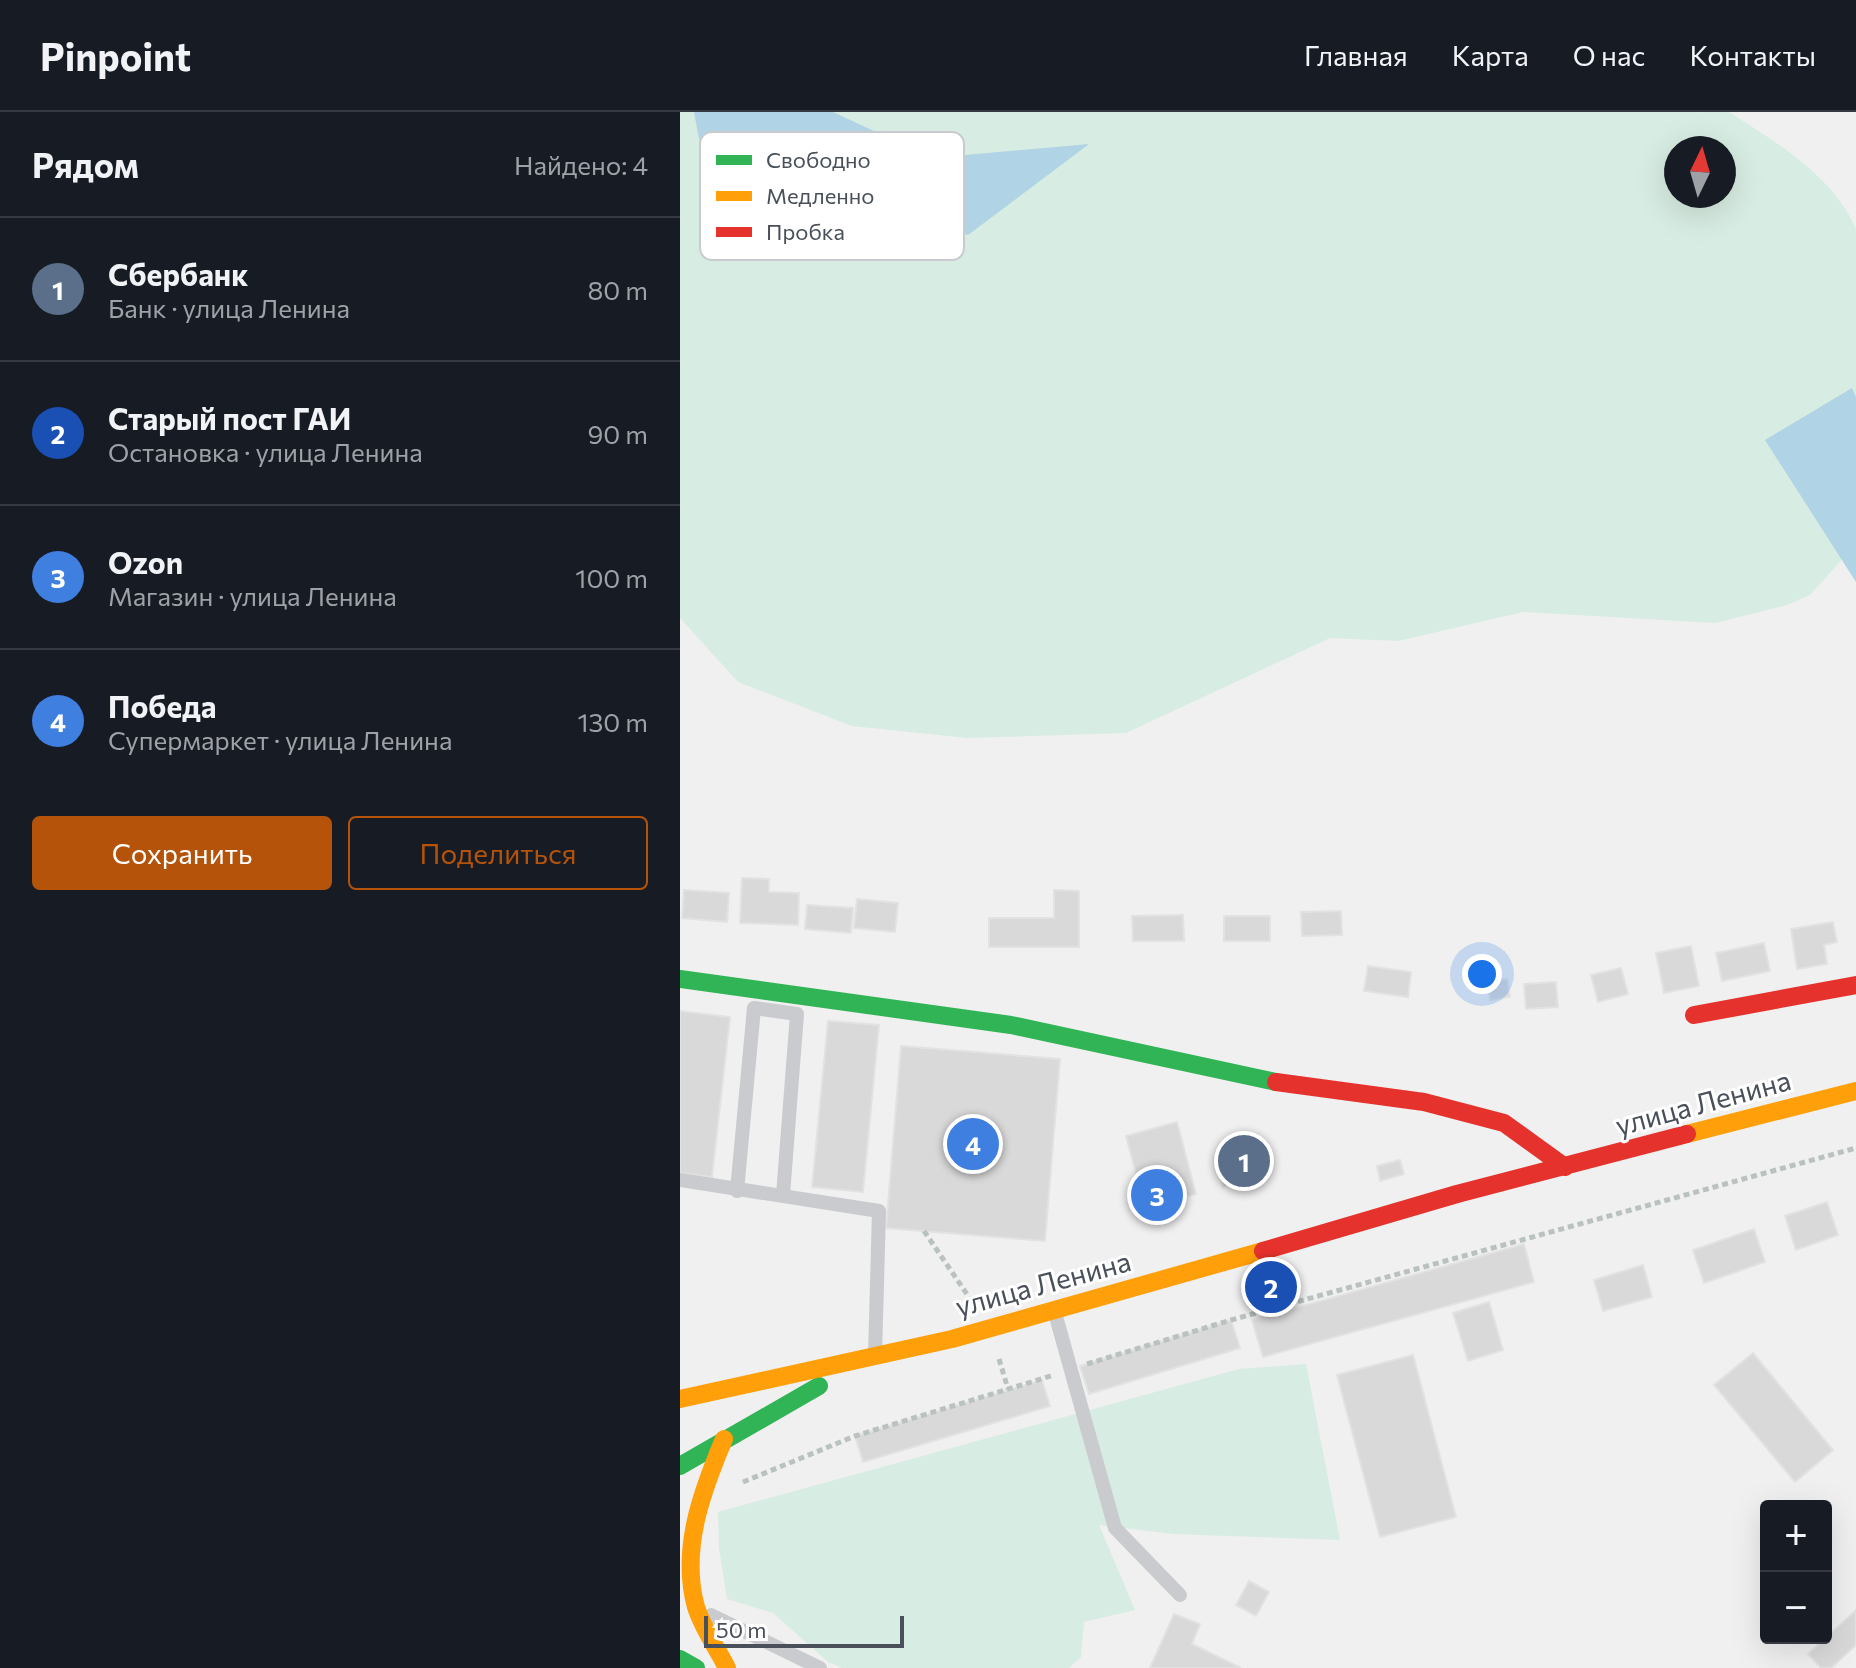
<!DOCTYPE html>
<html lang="ru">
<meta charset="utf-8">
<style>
:root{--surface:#171b24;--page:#242831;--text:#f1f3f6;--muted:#9ea1a6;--line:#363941;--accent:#b45309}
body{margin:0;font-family:Commissioner,sans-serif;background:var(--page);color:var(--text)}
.controls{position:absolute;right:24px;bottom:24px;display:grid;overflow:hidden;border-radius:8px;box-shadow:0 8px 32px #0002}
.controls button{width:72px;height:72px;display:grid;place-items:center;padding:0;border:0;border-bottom:2px solid var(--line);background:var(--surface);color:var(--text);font:40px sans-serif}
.compass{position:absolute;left:984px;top:24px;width:72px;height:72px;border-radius:50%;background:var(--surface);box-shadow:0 8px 32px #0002;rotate:5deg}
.scale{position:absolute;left:24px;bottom:20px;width:200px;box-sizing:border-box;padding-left:8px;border:4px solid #49505a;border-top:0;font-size:22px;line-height:28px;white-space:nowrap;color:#49505a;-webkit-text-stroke:6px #fff;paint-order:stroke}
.you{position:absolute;left:802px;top:862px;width:28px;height:28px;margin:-20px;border:6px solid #fff;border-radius:50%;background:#1a73e8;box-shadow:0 0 0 12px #1a73e833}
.badge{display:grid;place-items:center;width:52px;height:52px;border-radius:50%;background:var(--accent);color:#fff;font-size:26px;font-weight:700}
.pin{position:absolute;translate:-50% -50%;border:4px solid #fff;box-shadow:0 2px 8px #0006}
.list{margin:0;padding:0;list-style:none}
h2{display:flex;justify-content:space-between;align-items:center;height:104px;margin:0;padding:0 32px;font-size:34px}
h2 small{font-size:26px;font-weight:400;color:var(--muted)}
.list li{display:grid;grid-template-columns:52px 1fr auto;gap:24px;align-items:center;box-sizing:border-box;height:144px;padding:0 32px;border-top:2px solid var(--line)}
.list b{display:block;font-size:30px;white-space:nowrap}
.list p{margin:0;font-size:26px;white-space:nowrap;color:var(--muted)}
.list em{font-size:26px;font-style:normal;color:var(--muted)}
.actions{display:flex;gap:16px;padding:24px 32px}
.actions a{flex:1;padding:18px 0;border:2px solid var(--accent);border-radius:8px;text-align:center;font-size:28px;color:var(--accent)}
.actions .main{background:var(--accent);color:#fff}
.map{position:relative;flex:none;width:1176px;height:1556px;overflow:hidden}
header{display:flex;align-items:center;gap:48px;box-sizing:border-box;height:112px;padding:0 40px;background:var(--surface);border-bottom:2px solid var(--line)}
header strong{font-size:38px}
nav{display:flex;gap:44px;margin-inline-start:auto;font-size:28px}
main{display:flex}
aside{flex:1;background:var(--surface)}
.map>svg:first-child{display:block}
.green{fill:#d7ece2;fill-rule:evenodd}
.water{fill:#b0d3e6}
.building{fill:#d9d9da;stroke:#e2e2e2;stroke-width:2}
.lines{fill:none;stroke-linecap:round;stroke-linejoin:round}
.path{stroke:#b9c2c0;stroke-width:5;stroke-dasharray:6 4;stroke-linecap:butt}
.lane{stroke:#cacbce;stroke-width:14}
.fast{stroke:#30b455;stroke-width:18}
.slow{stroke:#ff9f0a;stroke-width:18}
.jam{stroke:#e5322d;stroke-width:18}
.labels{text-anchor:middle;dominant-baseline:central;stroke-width:6;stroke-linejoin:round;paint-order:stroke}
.street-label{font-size:28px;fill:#49505a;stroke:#fff}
.key{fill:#fff;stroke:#c8cace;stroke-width:2}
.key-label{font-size:22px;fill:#49505a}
</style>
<header>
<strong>Pinpoint</strong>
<nav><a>Главная</a><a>Карта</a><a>О нас</a><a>Контакты</a></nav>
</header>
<main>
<aside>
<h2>Рядом<small>Найдено: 4</small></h2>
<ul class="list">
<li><span class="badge" style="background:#5c6f8a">1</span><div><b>Сбербанк</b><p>Банк · улица Ленина</p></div><em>80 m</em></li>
<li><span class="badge" style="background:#1a4fb4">2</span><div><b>Старый пост ГАИ</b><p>Остановка · улица Ленина</p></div><em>90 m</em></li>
<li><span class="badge" style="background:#3f7fe0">3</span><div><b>Ozon</b><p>Магазин · улица Ленина</p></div><em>100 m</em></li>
<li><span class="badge" style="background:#3f7fe0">4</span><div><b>Победа</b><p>Супермаркет · улица Ленина</p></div><em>130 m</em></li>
</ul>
<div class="actions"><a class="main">Сохранить</a><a>Поделиться</a></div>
</aside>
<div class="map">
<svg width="1176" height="1556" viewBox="0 0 1176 1556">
<rect width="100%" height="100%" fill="#f0f0f0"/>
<g class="green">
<path d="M0,0H1049C1096,30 1153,64 1176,117V432L1130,483L1107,493L1035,511L843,500L718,529L650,526L446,621L287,626L172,614L58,570L0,506ZM996,36H1044V84H996Z"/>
<path d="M626,1252L660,1428L494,1422L419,1413L455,1498L404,1510L401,1545L389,1556H162L148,1550L93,1501L47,1487L39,1436L38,1400L559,1257Z"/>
</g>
<g class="water">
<path d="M14,0H153L252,46L409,32L288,123L19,27Z"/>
<path d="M1172,276L1176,285V470L1085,328Z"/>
</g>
<g class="building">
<path d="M62,766L89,767V780L119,781L118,813L60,811Z"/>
<path d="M4,778L49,781L47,810L2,806Z"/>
<path d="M374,778L399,779V835H309V806H374Z"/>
<path d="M177,787L218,791L215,820L174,816Z"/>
<path d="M127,793L173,796L171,821L125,817Z"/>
<path d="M661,799L662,823L622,824L621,800Z"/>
<path d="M503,803L504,829H453L452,804Z"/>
<rect x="544" y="804" width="46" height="25"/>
<path d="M1153,810L1157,830L1144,833L1147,852L1117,857L1111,817Z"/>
<path d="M1084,831L1090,859L1042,869L1036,841Z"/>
<path d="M1011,834L1019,874L984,881L976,841Z"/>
<path d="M688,854L731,860L728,885L684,879Z"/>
<path d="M941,856L948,882L918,890L911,863Z"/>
<path d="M827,867L830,885L810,888L808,869Z"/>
<path d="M876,870L878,895L846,897L844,872Z"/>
<path d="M0,899L50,905L32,1065L0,1061Z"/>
<path d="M148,909L199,913L183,1080L132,1075Z"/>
<path d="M221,934L380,947L365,1129L206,1116Z"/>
<path d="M497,1010L516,1082L465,1095L446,1024Z"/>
<path d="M576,1033L585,1064L543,1075L535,1044Z"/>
<path d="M720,1048L724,1062L700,1069L697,1054Z"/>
<path d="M1147,1090L1158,1123L1116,1138L1105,1104Z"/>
<path d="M1074,1117L1085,1150L1024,1171L1013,1138Z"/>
<path d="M844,1132L854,1170L583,1245L572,1208Z"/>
<path d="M963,1153L972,1185L923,1199L914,1168Z"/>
<path d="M592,1170L596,1179L573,1188L570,1178Z"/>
<path d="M809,1190L823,1238L788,1249L773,1201Z"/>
<path d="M551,1208L560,1236L409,1282L400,1254Z"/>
<path d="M1073,1241L1153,1338L1115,1370L1034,1273Z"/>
<path d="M733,1243L776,1405L700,1425L657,1263Z"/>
<path d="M362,1268L370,1294L183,1350L175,1324Z"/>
<path d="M569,1469L589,1480L576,1504L556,1493Z"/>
<path d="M1176,1498V1533L1151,1556H1141L1128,1542Z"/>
<path d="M494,1502L520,1512L512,1532L561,1556H470Z"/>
</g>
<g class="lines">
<g class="path">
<path d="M244,1119L291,1188"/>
<path d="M319,1247L328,1277"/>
<path d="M407,1252L551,1208L1176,1036"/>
<path d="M63,1370L175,1324L374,1263"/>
</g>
<g class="lane">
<path d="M0,1068L199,1099L195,1244"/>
<path d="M57,1079L74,896L117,902L103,1083"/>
<path d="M375,1201L435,1416L500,1483"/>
<path d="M31,1503L140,1556"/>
</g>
<g class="fast">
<path d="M0,867L331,913L596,970"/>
<path d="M0,1354L139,1274"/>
<path d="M0,1547L16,1556"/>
</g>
<g class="slow">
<path d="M1007,1022L1176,979"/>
<path d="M0,1287L272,1227L583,1139"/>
<path d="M44,1327C22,1379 0,1438 16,1495C23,1517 37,1536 47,1556"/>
</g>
<g class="jam">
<path d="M1014,903L1176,873"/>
<path d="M596,970L744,990L824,1011L885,1055"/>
<path d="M583,1139L777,1082L1007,1022"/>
</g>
</g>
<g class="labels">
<g class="street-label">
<text transform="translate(1023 990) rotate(-15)">улица Ленина</text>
<text transform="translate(363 1171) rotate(-15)">улица Ленина</text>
</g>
</g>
<rect x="20" y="20" width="264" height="128" rx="12" class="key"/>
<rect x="36" y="43" width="36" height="10" fill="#30b455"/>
<rect x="36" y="79" width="36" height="10" fill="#ff9f0a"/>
<rect x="36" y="115" width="36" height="10" fill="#e5322d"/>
<g class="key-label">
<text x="86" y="56">Свободно</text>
<text x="86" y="92">Медленно</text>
<text x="86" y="128">Пробка</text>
</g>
</svg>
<div class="controls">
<button>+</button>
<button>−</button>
</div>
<svg class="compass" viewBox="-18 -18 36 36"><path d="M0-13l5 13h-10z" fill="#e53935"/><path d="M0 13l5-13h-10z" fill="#9ea1a6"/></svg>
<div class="scale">50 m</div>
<div class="you"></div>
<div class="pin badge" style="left:564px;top:1049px;background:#5c6f8a">1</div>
<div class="pin badge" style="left:591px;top:1175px;background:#1a4fb4">2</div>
<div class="pin badge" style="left:477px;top:1083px;background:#3f7fe0">3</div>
<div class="pin badge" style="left:293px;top:1032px;background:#3f7fe0">4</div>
</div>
</main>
